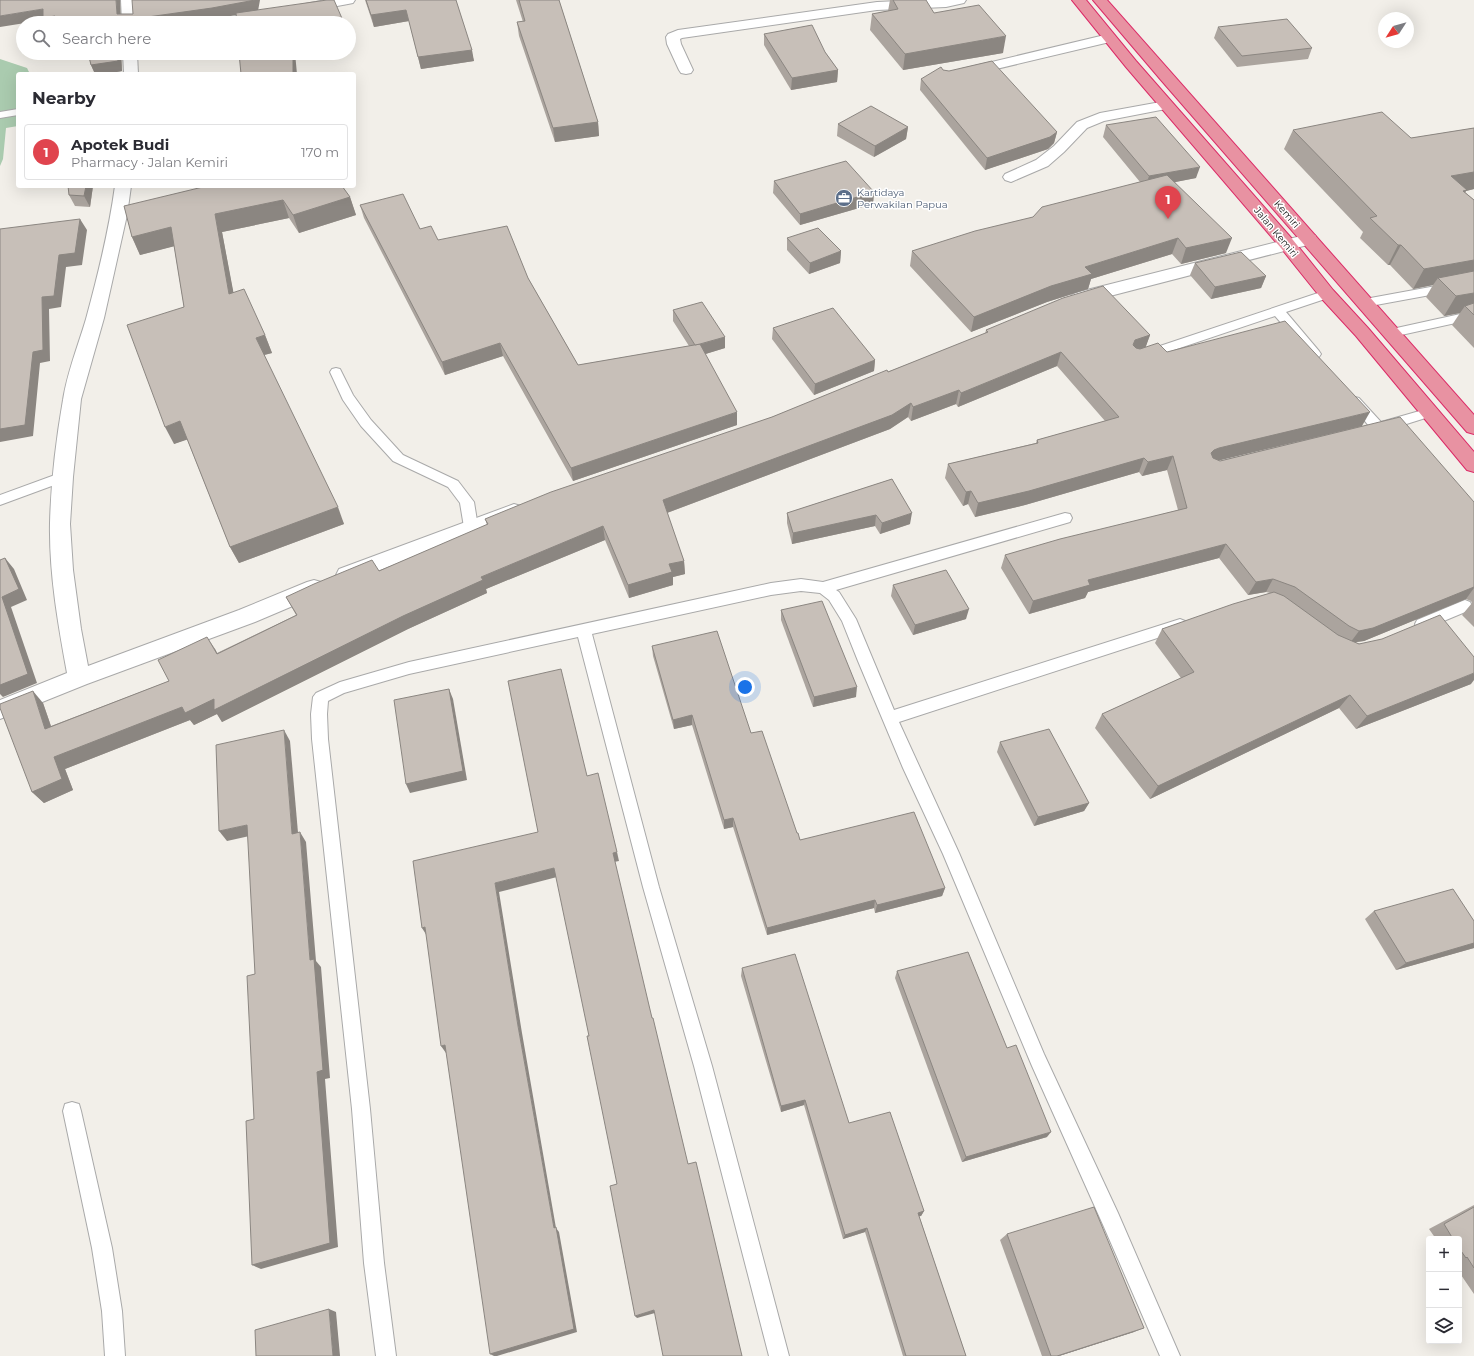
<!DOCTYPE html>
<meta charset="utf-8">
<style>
:root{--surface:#fff;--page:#f2f2f3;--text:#2b2b33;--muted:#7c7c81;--line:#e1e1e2;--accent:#d40000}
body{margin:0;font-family:Montserrat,sans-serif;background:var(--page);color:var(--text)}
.controls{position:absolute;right:12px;bottom:12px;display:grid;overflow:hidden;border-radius:4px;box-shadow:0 4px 16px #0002}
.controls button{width:36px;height:36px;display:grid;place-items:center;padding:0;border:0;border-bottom:1px solid var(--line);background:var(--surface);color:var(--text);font:20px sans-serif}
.compass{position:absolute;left:1378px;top:12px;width:36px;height:36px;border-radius:50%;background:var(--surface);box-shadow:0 4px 16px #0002;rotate:234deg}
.you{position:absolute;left:745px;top:687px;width:14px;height:14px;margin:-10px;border:3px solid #fff;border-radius:50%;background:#1a73e8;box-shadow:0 0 0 6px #1a73e833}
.badge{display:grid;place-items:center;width:26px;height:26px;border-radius:50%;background:var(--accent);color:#fff;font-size:13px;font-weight:700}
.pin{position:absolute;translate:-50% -33px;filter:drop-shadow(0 1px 2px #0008)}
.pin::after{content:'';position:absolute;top:21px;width:14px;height:12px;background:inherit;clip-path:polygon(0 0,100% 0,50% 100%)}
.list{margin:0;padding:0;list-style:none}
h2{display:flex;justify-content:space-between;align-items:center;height:52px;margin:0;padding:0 16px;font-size:17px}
h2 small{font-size:13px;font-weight:400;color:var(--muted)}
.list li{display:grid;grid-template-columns:26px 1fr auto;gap:12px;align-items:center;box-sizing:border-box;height:56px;margin:0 8px 8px;padding:0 8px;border:1px solid var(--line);border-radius:4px}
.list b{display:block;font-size:15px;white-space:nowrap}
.list p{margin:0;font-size:13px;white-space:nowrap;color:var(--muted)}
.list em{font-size:13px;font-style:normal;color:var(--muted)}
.icon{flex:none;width:22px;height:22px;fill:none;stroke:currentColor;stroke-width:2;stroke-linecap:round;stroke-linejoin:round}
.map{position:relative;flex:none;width:1474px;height:1356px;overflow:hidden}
.search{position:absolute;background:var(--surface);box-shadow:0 4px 16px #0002;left:16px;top:16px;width:340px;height:44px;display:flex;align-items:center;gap:10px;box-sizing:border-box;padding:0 14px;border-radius:22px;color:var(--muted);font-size:15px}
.panel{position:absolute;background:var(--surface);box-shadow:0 4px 16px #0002;left:16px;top:72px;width:340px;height:116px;border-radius:4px}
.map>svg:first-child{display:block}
.cemetery{fill:#aacbaf}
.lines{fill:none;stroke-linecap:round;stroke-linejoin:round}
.lane-casing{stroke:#a9a9a9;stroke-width:2}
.street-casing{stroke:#a9a9a9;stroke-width:2}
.highway-casing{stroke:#dc2a67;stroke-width:2}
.lane{fill:#fff;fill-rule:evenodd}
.street{fill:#fff;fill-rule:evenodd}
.highway{fill:#e892a2;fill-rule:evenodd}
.wall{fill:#aba49e;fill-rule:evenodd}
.shaded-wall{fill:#8b8681}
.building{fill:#c7bfb8;stroke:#8b8681}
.labels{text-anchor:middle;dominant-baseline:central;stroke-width:3;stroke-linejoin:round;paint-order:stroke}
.far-service-label{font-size:10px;fill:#4e5e75;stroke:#fff;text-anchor:start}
.far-street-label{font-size:10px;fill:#222;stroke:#fff}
</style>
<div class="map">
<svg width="1474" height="1356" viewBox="0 0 1474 1356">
<rect width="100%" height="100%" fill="#f2efe9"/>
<path class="cemetery" d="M0,59L27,68L30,74H18V126L6,128L3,159L0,166Z"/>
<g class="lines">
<defs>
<g id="lane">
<path d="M18,109V115L0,118V112Z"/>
<path d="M1474,279V287L1365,307L1361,306L1359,303L1361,300L1365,299Z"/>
<path d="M1327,290L1331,291L1333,294L1331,297L1286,312L1319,351L1321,354L1319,357L1315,358L1311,357L1275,316L1150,358L1146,359L1142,358L1140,355L1142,352Z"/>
<path d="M1474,311V319L1392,337L1388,336L1386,333L1388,330L1392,329Z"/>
<path d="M336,368L340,369L353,395L371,420L403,455L458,481L474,502L478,527L476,531L471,532L466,531L464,527L460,503L448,487L393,461L361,426L343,400L330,372L332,369Z"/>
<path d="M1355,397L1359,398L1381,422L1430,408L1435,409L1436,412L1435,415L1378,433L1373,431L1351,404L1349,401L1351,398Z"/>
<path d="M63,472L68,474L70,477L68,480L0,505V495Z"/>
<path d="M1065,513L1070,514L1072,518L1070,522L836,590L839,592L856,619L894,710L1180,619L1185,621L1187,625L1185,629L899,722L959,853L1044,1054L1118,1213L1180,1356H1160L1104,1227L1032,1066L943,854L903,768L858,661L842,621L829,600L820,593L801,591L771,595L592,634L659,887L712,1066L789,1356H769L694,1066L643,887L578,637L409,674L344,693L328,701L327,714L328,739L370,1109L384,1263L396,1356H376L364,1263L352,1109L312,739L311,714L313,697L316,693L340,682L409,662L771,583L801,579L823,582Z"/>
<path d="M1465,600L1470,602L1472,606L1470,610L1427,628L1422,630L1417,628L1415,624L1417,620Z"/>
<path d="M72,1102L79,1104L81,1111L112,1248L122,1311L125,1356H105L102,1311L92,1248L63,1111L65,1104Z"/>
</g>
<g id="street">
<path d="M121,0H135L136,23H122Z"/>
<path d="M326,0H355L353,3L348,4L305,12L300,11L298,8L300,5Z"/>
<path d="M921,0H966L964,3L946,7L877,10L682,38L680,39L681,44L693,70L691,73L686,74L681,73L679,70L667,44L666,37L668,34L678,30L877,2Z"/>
<path d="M265,11L270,12L272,15L270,18L244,23H214L216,20L221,19Z"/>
<path d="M1109,34L1114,35L1116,38L1114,41L967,76L962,75L960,72L962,69Z"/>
<path d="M123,53H137L138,74H124Z"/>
<path d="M1166,101L1171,102L1173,105L1171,108L1104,121L1087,128L1064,152L1048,166L1011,182L1005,180L1003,177L1005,174L1036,160L1054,146L1077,122L1100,113Z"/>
<path d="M115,186H131L127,215L104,318L81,399L73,477L70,524L73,570L81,629L88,666L239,610L307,582L314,580L321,582L324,588L321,594L255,622L87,684L0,719V700L67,673C58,624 49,573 50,523C51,483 56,440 63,400C67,373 78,346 86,319C98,275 109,230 115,186Z"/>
<path d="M1309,234L1315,235L1317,239L1315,243L1079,304L1073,302L1070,298L1073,294L1079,292Z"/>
<path d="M514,504L521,506L524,511L521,516L346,583L339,581L336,575L339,569Z"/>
</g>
<g id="highway">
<path d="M1072,0H1086L1136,61L1293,240L1333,290L1368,328L1474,452V472L1467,470L1356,336L1321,298L1281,248L1126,67Z"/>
<path d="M1093,0H1107L1474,415V434L1467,432L1161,80Z"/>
</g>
</defs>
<use href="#lane" class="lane-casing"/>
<use href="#street" class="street-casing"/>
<use href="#highway" class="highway-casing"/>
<use href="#lane" class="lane"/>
<use href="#street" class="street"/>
<use href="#highway" class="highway"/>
</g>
<g class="wall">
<path d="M365,0H456L474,61L421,69L409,21L374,27Z"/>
<path d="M516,0H559L598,122L599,136L555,142L519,36L517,22H523Z"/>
<path d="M890,0H893L934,13L1003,53L903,70L870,30L872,14L888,11Z"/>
<path d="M1218,27L1312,48L1308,59L1237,67L1214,38Z"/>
<path d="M764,34L825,52L838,70L837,82L791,90L764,45Z"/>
<path d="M86,53H121L122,71L106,74H95L91,65L90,58L88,59Z"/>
<path d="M943,70L1057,132L1054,143L1048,149L985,170L920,90L921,79Z"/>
<path d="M838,124L908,127L906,139L874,157L837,136Z"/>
<path d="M1106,125L1196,178L1175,182L1226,253L1181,264L1172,254L1091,279L1088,289L1047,302L971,332L910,266L912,251L1033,217L1140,182L1103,137Z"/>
<path d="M1474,128V189L1466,191L1465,192L1474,200V348L1452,325L1460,313L1444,316L1426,297L1433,285L1413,289L1390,265H1388L1360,238L1363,232L1284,149L1293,130L1411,138Z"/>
<path d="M774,181L874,192L873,204L800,225L773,193Z"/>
<path d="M93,186L90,207L75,206L69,195Z"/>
<path d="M350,197L356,215L299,233L289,218L222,232L233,292L265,335L272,353L264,355L344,524L239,563L230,547L187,439L174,444L184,307L174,246L140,255L132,237L124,206Z"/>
<path d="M360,205L420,229L438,240L528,278L578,365L689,346L673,321V310L725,337V348L705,354L737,425L573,481L503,356L445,375L364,218Z"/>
<path d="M787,238L841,251L840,263L809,274L787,250Z"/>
<path d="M1195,263L1266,276L1261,288L1211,299L1190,275Z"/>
<path d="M773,328L875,360L874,371L814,395L772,339Z"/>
<path d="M986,330L1150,335L1145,348L1167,352L1362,426L1474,502V627L1462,615L1472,603L1471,601L1466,599L1364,641L1355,642L1471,684L1356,729L1339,708L1150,799L1095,728L1102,714L1181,678L1155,643L1162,629L1270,593L1266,592L1248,595L1219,558L1088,592L1085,598L1029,614L1001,568L1005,555L1178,510L1167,470L1142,476L1139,472L1025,505L975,517L968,504L963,506L945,478L948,464L1036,443L1037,440L1105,421L1057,366L958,407L956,404L911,421L908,417L890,429L667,513L684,561L685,574L673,577V585L629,598L605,540L486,589L487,593L408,629L222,722L217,714L194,725L190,720L65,769L73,790L44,803L32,792L43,703L51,726L169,681L215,649L217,653L296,615L286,597L379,571L487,525L485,519L772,417L985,334ZM1305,440L1220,461L1218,460Z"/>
<path d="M892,479L910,524L880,534L875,526L792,544L787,523V513Z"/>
<path d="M893,585L966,619L913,635L891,596Z"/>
<path d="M781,610L856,697L813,707L781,620Z"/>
<path d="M652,646L751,733L797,833L800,840L945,888L942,896L875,913L874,908L767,935L733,827L724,829L692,725L674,729L653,656Z"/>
<path d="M1000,742L1089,803L1084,811L1034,826L997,752Z"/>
<path d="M1374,911L1474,921V948L1396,970L1365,919Z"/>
<path d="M742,968L849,1123L924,1211L921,1216H919L966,1356H903L865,1232L843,1239L804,1105L781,1112L741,976Z"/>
<path d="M897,971L1007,1048L1047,1137L962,1162L895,978Z"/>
<path d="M1474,1205V1294L1459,1272V1239H1436L1429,1229Z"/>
<path d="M1007,1234L1134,1332L1059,1356H1042L1000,1240Z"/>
</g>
<g class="shaded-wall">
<path d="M116,0H120L121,21L255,0H260L258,11L215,19L184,23H120L117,14Z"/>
<path d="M43,9L55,16L58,23H46L44,20L0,27V16Z"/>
<path d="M406,10L409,21L374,27L371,15Z"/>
<path d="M1006,36L1003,53L903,70L905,54Z"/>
<path d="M472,50L474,61L421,69L418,57Z"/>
<path d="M117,53H121L122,71L106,74H95L91,65Z"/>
<path d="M293,53H295L297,74H293Z"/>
<path d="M838,70L837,82L791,90L792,78Z"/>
<path d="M598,122L599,136L555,142L553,128Z"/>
<path d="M908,127L906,139L874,157L875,146Z"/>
<path d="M1057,132L1054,143L1048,149L985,170L987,158Z"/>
<path d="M1200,167L1196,178L1145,188L1149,176Z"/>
<path d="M1474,172V189L1466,191L1455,210L1451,176Z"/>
<path d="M86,186H93L90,207L84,196Z"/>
<path d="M874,192L873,204L800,225V214Z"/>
<path d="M350,197L356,215L299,233L293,215Z"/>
<path d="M283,200L289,218L222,232L237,311L229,294L215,214Z"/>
<path d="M80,219L87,230L82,265L66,267L61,307L49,309L50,361L40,363L33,436L0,442V429L33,352L42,297L59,255Z"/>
<path d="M171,227L179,245L140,255L132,237Z"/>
<path d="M1178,238L1172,254L1091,279L1088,289L1047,302L971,332L974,317L1085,267Z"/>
<path d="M1232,238L1226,253L1181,264L1186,248Z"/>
<path d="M1398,245H1401L1390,265H1388Z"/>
<path d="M841,251L840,263L809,274L810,263Z"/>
<path d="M1474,260V278H1438L1433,285L1413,289L1424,269Z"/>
<path d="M1266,276L1261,288L1211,299L1215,287Z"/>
<path d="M1474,293V310L1465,306L1460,313L1444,316L1456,296Z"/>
<path d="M265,335L272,353L264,355L256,338Z"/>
<path d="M1150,335L1145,349L1128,359L1135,340Z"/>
<path d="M725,337V348L696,357L695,346Z"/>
<path d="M500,343L503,356L445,375L442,362Z"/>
<path d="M1061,352L1057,366L958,407L961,393Z"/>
<path d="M875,360L874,371L814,395L815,384Z"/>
<path d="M959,390L956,404L911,421L913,407Z"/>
<path d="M911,403L908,417L890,429L664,514L663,500Z"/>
<path d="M737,412V425L573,481L571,468Z"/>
<path d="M1370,412L1362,426L1213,462L1211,453L1214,450L1219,448Z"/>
<path d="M180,421L189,439L174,444L165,427Z"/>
<path d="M1173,456L1167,470L1142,476L1148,462Z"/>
<path d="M1144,458L1139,472L1025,505L975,517L978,503Z"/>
<path d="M971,491L968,504L963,506L966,492Z"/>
<path d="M338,507L344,524L239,563L230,547Z"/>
<path d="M912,513L910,524L880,534L882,523Z"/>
<path d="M876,515L875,526L792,544L793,533Z"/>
<path d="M603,526L605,540L486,589L487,593L408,629L222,722L217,714L194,725L190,720L65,769L73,790L44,803L32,792L54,757L182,707L214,699L481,577Z"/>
<path d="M1226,544L1219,558L1088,592L1085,598L1029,614L1033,601L1088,580Z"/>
<path d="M5,558L14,569L27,600L11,607L37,683L3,697L0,694V685L2,597Z"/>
<path d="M684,561L685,574L673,577V585L629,598L628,585L669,564Z"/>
<path d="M1273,579L1266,592L1248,595L1256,582Z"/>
<path d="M1474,587V588L1466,599L1364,641L1350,643L1359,631Z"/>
<path d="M969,609L966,619L913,635L915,625Z"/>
<path d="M207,637L215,649L224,666L217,654Z"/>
<path d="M1474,673V680L1471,684L1356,729L1367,716Z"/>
<path d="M857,687L856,697L813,707L814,697Z"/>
<path d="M449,689L453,699L467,780L410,793L406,784Z"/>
<path d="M33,691L43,703L56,741L45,729Z"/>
<path d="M1350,695L1339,708L1150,799L1158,786Z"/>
<path d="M692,715V725L674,729L673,720Z"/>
<path d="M284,730L290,741L299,844L292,834Z"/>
<path d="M1089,803L1084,811L1034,826L1038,817Z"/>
<path d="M733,818V827L724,829V820Z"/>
<path d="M247,825L254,835L227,841L219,831Z"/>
<path d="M300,832L306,842L316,961L321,967L330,1078L325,1079L338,1247L261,1269L252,1265L317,1072L310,960Z"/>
<path d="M617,852L619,861L614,862L613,853Z"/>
<path d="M554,868L557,877L499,892L522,1033L556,1228L559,1232L577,1332L497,1356H494L490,1354L554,1228L518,1026L495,883Z"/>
<path d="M945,888L942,896L875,913L877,905Z"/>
<path d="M875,900L874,908L767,935V928Z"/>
<path d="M425,927L427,936L422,928Z"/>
<path d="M1474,943V948L1396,970L1406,963Z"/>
<path d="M445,1045L450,1052L446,1053L441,1046Z"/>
<path d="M805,1100L804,1105L781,1112V1106Z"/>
<path d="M1051,1132L1047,1137L962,1162L966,1157Z"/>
<path d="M924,1211L921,1216L915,1217L918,1213Z"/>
<path d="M867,1228L865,1232L843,1239L845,1235Z"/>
<path d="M329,1309L336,1312L340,1356H333Z"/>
<path d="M654,1310L655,1313L637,1318L635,1316Z"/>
<path d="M1144,1328L1134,1332L1059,1356H1057Z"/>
</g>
<g class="building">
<path d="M0,0H116L117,14H133L132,0H255L212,8L119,21L120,23H55V16L43,18V9L0,16Z"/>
<path d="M327,0H334L344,23H237L236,13Z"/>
<path d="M366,0H456L472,50L418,57L406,10L371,15Z"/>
<path d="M519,0H559L598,122L553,128L517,22L525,21Z"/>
<path d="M893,0H926L934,13L979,5L1006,36L905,54L872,14L898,9Z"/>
<path d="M1287,19L1312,48L1242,56L1218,27Z"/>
<path d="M812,25L825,52L838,70L792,78L764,34Z"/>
<path d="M88,53H117L118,61L91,65Z"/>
<path d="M239,53H293V74H241Z"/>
<path d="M992,61L1057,132L1050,137L987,158L921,79L941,67L943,70L949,71Z"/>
<path d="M871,106L908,127L875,146L838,124Z"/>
<path d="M1382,112L1411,138L1474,128V172L1451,176L1467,190L1463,191L1474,200V260L1424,269L1401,245H1398L1370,218L1377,216L1293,130Z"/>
<path d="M1156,117L1200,167L1149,176L1106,125Z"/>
<path d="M846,161L874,192L800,214L774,181Z"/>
<path d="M1167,175L1232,238L1186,248L1178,238L1085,267L1092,274L1051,286L974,317L912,251L975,231L1033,217L1042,207Z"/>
<path d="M68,186H86L84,196L69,195Z"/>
<path d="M207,186H342L350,197L293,215L283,200L215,214L229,294L244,289L265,335L256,338L338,507L230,547L180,421L165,427L127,325L184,307L171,227L132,237L124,206Z"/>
<path d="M403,194L420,229L431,226L438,240L507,226L528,278L578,365L700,344L737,412L571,468L500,343L442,362L360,205Z"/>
<path d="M80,219L75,253L59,255L54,296L42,297L43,350L33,352L25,425L0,429V229Z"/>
<path d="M818,228L841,251L810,263L787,238Z"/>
<path d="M1241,252L1266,276L1215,287L1195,263Z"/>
<path d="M1474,271V293L1456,296L1438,278Z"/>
<path d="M1103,286L1150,335L1135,340L1133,345L1136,348L1140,349L1158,343L1167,352L1285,321L1370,412L1219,448L1214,450L1211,453L1213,458L1220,461L1400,417L1474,502V587L1373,628L1359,631L1349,626L1295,587L1273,579L1256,582L1226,544L1088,580L1090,585L1033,601L1005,555L1060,539L1187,508L1173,456L1148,462L1144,458L1029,491L978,503L971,491L966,492L948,464L1038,443L1037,440L1119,417L1061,352L961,393L959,390L913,407L911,403L892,415L663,500L684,561L669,564L672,572L628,585L603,526L481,577L483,580L403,616L214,710V699L185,713L182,707L54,757L62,779L32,792L0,708V704L33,691L45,729L169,681L158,660L207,637L217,654L297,615L286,597L314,584L372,560L379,571L488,524L485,519L551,492L772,417L887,370L888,372L988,332L986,330L1063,298Z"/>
<path d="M702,302L725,337L700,344L695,345L673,310Z"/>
<path d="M1474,303V315L1465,306Z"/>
<path d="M833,308L875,360L815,384L773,328Z"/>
<path d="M892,479L912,513L882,523L876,515L793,533L787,513Z"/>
<path d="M5,558L19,589L2,597L28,674L0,685V560Z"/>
<path d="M946,570L969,609L915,625L893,585Z"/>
<path d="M1274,592L1284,596L1338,635L1359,644L1382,639L1440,615L1474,657V673L1367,716L1350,695L1158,786L1102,714L1194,672L1162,629L1233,604Z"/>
<path d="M822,601L857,687L814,697L781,610Z"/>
<path d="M717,631L751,733L762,731L797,833H798L800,840L914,812L945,888L877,905L875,900L767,928L733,818L724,820L692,715L673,720L652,646Z"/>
<path d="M561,669L587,776L598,773L617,852L613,853L652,1018H653L688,1164L696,1162L742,1356H663L654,1310L635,1316L610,1186L617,1184L587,1036H589L554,868L495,883L518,1026L554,1228L556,1227L574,1329L490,1354L445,1045L441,1046L425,927L422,928L413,861L538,832L508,681Z"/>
<path d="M449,689L463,771L406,784L394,700Z"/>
<path d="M1049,729L1089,803L1038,817L1000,742Z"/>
<path d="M284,730L292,834L300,832L310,960L314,959L323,1070L317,1072L330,1243L252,1265L246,1121L254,1119L247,976L255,974L247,825L219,831L216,745Z"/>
<path d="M1453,889L1474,921V943L1406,963L1374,911Z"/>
<path d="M968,952L1007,1048L1016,1045L1051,1132L966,1157L897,971Z"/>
<path d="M795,954L849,1123L890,1112L924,1211L918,1213L966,1356H906L867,1228L845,1235L805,1100L781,1106L742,968Z"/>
<path d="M1094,1207L1144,1328L1057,1356H1051L1007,1234Z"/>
<path d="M1474,1207V1268L1467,1257L1466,1258L1459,1248V1239H1453L1444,1224Z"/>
<path d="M329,1309L333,1356H256L255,1330Z"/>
</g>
<defs>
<symbol id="office-disc" viewBox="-11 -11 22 22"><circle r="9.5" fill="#5c6f8a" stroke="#fff"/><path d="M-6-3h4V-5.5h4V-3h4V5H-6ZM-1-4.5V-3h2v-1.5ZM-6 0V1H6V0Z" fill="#fff"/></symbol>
</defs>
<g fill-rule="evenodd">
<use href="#office-disc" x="834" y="188" width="20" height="20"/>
</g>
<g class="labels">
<g class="far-service-label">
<text x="857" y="192">Kartidaya<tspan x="857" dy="12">Perwakilan Papua</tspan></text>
</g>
<g class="far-street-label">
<text transform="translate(1287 214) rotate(49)">Kemiri</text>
<text transform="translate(1276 232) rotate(50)">Jalan Kemiri</text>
</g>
</g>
</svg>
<div class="controls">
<button>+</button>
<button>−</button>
<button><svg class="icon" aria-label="layers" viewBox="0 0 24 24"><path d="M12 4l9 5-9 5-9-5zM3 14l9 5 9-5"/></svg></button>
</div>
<svg class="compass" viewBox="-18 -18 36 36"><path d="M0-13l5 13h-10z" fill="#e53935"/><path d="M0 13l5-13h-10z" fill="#7c7c81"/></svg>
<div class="you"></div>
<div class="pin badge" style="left:1168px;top:219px;background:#e0444e">1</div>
<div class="search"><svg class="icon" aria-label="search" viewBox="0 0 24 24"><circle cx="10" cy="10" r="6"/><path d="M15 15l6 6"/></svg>Search here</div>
<section class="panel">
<h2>Nearby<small></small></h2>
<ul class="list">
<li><span class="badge" style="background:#e0444e">1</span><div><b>Apotek Budi</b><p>Pharmacy · Jalan Kemiri</p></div><em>170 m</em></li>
</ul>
</section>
</div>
